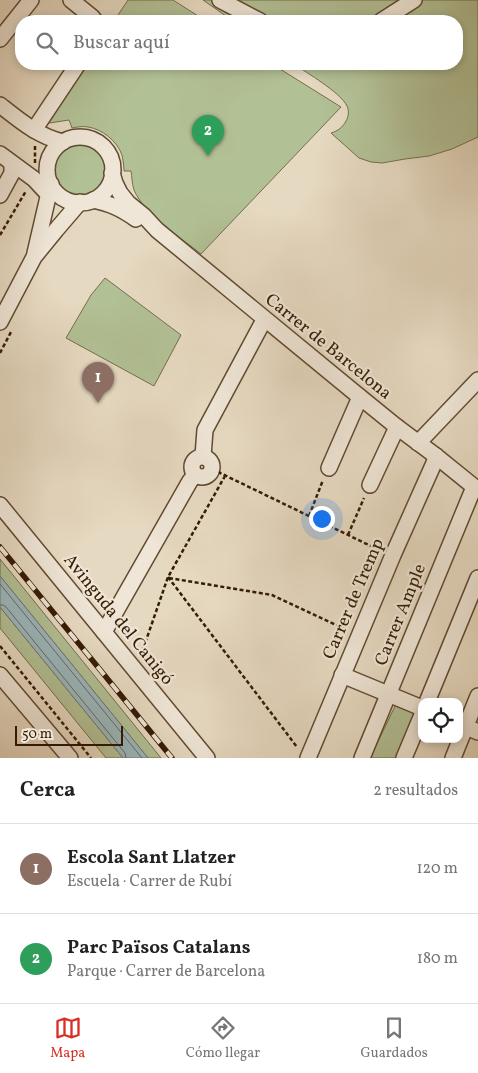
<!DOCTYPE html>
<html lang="es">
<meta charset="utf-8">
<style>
:root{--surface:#fff;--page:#f2f2f2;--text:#222;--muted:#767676;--line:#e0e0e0;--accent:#d93025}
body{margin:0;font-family:Vollkorn,serif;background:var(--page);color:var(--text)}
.controls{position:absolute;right:15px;bottom:15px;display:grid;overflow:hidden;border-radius:10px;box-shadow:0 2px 8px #0003}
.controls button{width:45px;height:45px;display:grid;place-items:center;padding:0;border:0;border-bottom:1px solid var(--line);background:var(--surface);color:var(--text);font:25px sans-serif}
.scale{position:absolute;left:15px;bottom:12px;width:108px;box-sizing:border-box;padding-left:5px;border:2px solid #361c03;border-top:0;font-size:14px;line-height:18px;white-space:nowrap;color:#361c03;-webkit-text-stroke:4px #efe6d7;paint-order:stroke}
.you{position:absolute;left:321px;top:518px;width:18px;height:18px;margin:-12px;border:4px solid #fff;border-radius:50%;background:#1a73e8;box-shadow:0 0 0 8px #1a73e833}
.badge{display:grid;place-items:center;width:32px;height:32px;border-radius:50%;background:var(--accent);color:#fff;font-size:16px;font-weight:700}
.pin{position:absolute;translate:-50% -41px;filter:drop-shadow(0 1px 2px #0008)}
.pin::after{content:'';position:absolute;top:26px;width:18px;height:15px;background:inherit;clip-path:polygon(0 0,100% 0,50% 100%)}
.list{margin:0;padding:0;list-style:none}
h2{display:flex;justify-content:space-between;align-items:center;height:65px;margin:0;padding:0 20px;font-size:21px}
h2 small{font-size:16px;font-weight:400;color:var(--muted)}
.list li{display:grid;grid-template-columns:32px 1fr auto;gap:15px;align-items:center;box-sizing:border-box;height:90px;padding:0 20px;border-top:1px solid var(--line)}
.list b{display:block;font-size:19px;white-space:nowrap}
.list p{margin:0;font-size:16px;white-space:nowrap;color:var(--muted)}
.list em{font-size:16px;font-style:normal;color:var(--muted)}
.icon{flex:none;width:28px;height:28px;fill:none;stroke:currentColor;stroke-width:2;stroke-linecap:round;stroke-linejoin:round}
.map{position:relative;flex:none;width:478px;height:758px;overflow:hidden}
.search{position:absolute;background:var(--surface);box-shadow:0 2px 8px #0003;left:15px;right:15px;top:15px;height:55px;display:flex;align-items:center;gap:12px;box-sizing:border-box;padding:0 18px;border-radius:20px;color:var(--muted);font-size:19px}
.sheet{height:245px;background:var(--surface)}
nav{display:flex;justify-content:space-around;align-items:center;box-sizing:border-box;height:70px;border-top:1px solid var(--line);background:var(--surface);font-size:14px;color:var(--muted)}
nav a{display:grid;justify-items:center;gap:2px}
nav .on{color:var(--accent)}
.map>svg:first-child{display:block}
.green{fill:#b2c095;stroke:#746e4c}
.water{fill:#9bb7bd;stroke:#737973}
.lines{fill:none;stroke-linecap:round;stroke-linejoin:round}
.shore{stroke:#686a60;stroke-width:1}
.street-casing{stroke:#624b32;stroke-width:18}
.path{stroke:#361c03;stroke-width:2.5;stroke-dasharray:4 2.5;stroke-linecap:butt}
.street{stroke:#efe6d7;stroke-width:15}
.rail-casing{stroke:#361c03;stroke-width:5.5}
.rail{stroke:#efe6d7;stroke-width:4;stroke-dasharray:11;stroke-linecap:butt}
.labels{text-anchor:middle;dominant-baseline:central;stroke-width:4.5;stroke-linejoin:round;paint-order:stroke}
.street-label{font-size:18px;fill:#361c03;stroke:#efe6d7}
</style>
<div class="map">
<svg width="478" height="758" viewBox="0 0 478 758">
<rect width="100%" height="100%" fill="#e6d9c1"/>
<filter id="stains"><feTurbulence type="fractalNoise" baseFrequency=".004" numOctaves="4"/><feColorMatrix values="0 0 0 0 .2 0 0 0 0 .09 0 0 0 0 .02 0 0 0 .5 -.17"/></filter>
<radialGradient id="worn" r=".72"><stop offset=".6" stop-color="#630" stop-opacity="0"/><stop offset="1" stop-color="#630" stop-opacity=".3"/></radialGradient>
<g class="green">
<path d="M128,0H173L206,21H114Z"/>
<path d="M203,0H478V137L452,149L429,156L405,159L382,163L371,162L359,158L331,133C338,131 343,127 346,121C349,116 349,110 347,106C340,92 307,73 294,64H457V21H233Z"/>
<path d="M85,64H272L341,107L201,254C181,238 144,214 134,190C132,184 132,177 131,171H124C124,166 123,160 122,155C117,141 102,129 88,127C83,126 77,127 72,128L69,120L43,124Z"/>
<circle cx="80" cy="170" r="27"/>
<path d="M105,278L181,335L154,386L66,338L91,295Z"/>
<path d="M0,559L161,758H148L0,576Z"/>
<path d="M0,607L123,758H106L0,628Z"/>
<path d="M398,700L422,711L401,758H370Z"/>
</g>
<path class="water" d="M0,576L148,758H123L0,607Z"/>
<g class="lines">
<g class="shore">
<path d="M0,584L142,758"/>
<path d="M0,605H3L6,607L125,753L126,758"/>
</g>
<defs>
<g id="street">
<path d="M71,0L92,17L95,21"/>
<path d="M220,0L260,21"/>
<path d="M381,21L414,0"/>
<path d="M0,39L31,0"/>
<path d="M0,105C19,120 39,137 63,142"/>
<path d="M34,130L78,64"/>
<circle cx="80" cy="170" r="33"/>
<path d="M0,154L34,179L48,194"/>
<path d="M112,173L115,183L120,193L128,203L144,216L157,230L360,397L397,427L436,456L478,490"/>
<path d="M0,195L12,173V164"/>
<path d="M93,200C111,204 120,208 136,219"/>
<path d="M35,253L51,184"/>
<path d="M0,322L34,257L56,230L80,202"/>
<path d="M418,443L478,380"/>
<path d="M203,456L205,430L264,320"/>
<circle cx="202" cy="467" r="10"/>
<path d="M329,468L360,397"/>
<path d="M370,485L397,427"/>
<path d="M0,505L207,758"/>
<path d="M104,632L190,481L195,475"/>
<path d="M0,675L70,758"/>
<path d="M342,675L422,708"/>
<path d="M427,702L478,578"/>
<path d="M459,724L478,732"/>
<path d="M308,758L393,555L434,463L436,456"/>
<path d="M362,758L474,487"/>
<path d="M404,758L422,715"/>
<path d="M453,758L478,696"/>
</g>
</defs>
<use href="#street" class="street-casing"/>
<g class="path">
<path d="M35,146V163"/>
<path d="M0,235L26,191"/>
<path d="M0,353L11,332"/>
<path d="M212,469L379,550"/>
<path d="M309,516L323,480"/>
<path d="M348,535L364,498"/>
<path d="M168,577L297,747"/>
<path d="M169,578L272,595L347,630"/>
<path d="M0,646L91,758"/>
<path d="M141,655L168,577L225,476"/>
</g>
<use href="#street" class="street"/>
<defs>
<path id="rail" d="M0,547L172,758"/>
</defs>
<use href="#rail" class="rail-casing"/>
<use href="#rail" class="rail"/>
</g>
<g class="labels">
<g class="street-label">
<text transform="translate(328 347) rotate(39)">Carrer de Barcelona</text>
<text transform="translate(354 599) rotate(-67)">Carrer de Tremp</text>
<text transform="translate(401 615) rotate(-68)">Carrer Ample</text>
<text transform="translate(118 620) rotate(51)">Avinguda del Canigó</text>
</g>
</g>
<rect width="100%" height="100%" filter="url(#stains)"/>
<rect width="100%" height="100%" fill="url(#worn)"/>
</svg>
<div class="controls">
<button><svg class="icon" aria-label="locate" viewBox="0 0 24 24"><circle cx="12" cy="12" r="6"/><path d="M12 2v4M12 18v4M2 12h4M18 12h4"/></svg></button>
</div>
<div class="scale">50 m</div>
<div class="you"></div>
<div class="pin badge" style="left:98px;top:403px;background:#8d6e63">1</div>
<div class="pin badge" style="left:208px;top:156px;background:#2e9e5b">2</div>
<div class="search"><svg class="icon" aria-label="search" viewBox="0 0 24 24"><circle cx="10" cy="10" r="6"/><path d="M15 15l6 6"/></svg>Buscar aquí</div>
</div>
<section class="sheet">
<h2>Cerca<small>2 resultados</small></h2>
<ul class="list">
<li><span class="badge" style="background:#8d6e63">1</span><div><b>Escola Sant Llatzer</b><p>Escuela · Carrer de Rubí</p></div><em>120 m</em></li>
<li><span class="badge" style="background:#2e9e5b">2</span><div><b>Parc Països Catalans</b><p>Parque · Carrer de Barcelona</p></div><em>180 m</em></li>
</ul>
</section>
<nav>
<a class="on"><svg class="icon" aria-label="map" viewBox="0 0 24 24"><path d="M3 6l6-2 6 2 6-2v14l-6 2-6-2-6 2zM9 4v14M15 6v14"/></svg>Mapa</a>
<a><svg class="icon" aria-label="directions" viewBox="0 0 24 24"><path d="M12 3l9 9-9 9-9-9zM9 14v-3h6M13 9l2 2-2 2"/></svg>Cómo llegar</a>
<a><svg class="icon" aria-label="saved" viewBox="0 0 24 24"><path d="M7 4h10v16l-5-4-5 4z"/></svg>Guardados</a>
</nav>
